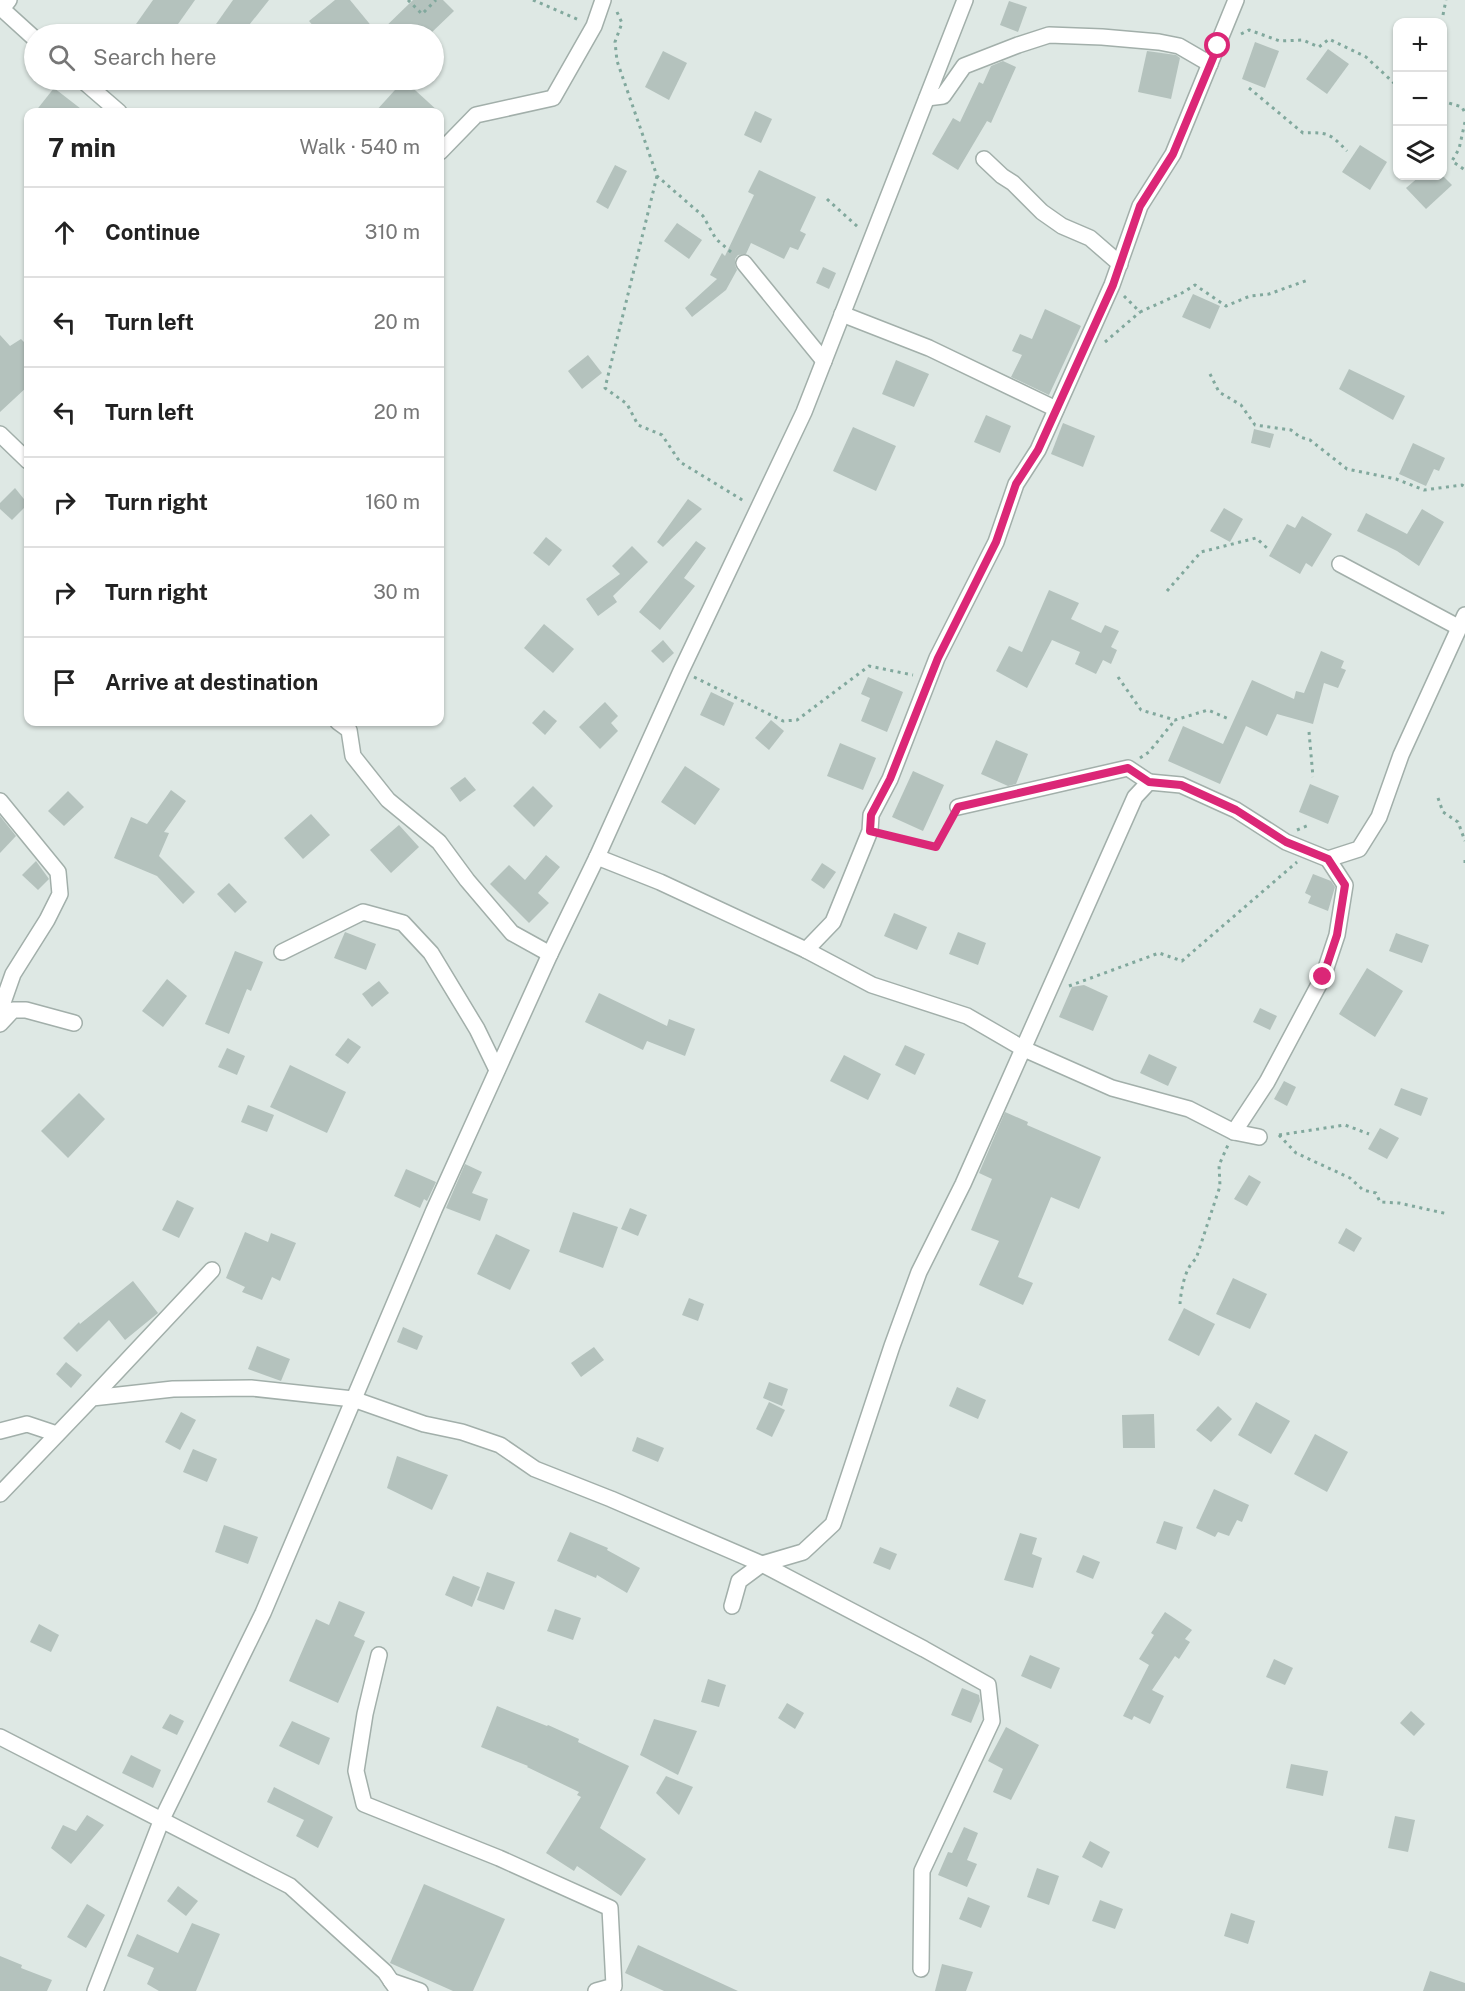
<!DOCTYPE html>
<meta charset="utf-8">
<style>
:root{--surface:#fff;--page:#f2f2f2;--text:#222;--muted:#767676;--line:#e0e0e0}
body{margin:0;font-family:"Public Sans",sans-serif;background:var(--page);color:var(--text)}
.controls{position:absolute;right:18px;top:18px;display:grid;overflow:hidden;border-radius:12px;box-shadow:0 2px 4px #0004}
.controls button{width:54px;height:54px;display:grid;place-items:center;padding:0;border:0;border-bottom:2px solid var(--line);background:var(--surface);color:var(--text);font:30px sans-serif}
.stop{position:absolute;width:18px;height:18px;margin:-14px;border:4px solid #db2777;border-radius:50%;background:#fff}
.stop.end{background:#db2777;border-color:#fff;box-shadow:0 2px 6px #0008}
.list{margin:0;padding:0;list-style:none}
h2{display:flex;justify-content:space-between;align-items:center;height:78px;margin:0;padding:0 24px;font-size:26px}
h2 small{font-size:20px;font-weight:400;color:var(--muted)}
.list li{display:grid;grid-template-columns:39px 1fr auto;gap:18px;align-items:center;box-sizing:border-box;height:90px;padding:0 24px;border-top:2px solid var(--line)}
.list b{display:block;font-size:22px;white-space:nowrap}
.list em{font-size:20px;font-style:normal;color:var(--muted)}
.icon{flex:none;width:33px;height:33px;fill:none;stroke:currentColor;stroke-width:2;stroke-linecap:round;stroke-linejoin:round}
.map{position:relative;flex:none;width:1465px;height:1991px;overflow:hidden}
.search{position:absolute;background:var(--surface);box-shadow:0 2px 4px #0004;left:24px;top:24px;width:420px;height:66px;display:flex;align-items:center;gap:15px;box-sizing:border-box;padding:0 21px;border-radius:33px;color:var(--muted);font-size:22px}
.panel{position:absolute;background:var(--surface);box-shadow:0 2px 4px #0004;left:24px;top:108px;width:420px;height:618px;border-radius:12px}
.map>svg:first-child{display:block}
.building{fill:#b4c2bd}
.lines{fill:none;stroke-linecap:round;stroke-linejoin:round}
.street-casing{stroke:#a2afaa;stroke-width:18}
.path{stroke:#81a89d;stroke-width:3;stroke-dasharray:3 4.5;stroke-linecap:butt}
.street{stroke:#fff;stroke-width:15}
.route{stroke:#db2777;stroke-width:8}
</style>
<div class="map">
<svg width="1465" height="1991" viewBox="0 0 1465 1991">
<rect width="100%" height="100%" fill="#dee8e4"/>
<g class="building">
<path d="M153,0H195L171,34H129Z"/>
<path d="M233,0H269L242,34H209Z"/>
<path d="M335,0H350L378,34H320L309,21Z"/>
<path d="M413,0H443L454,11L430,34H378Z"/>
<path d="M1009,1L1027,7L1018,32L1000,25Z"/>
<path d="M1255,42L1279,51L1265,88L1242,79Z"/>
<path d="M1328,49L1349,64L1327,94L1306,79Z"/>
<path d="M663,51L687,63L669,100L645,87Z"/>
<path d="M1147,51L1176,55L1180,58L1171,99L1138,92Z"/>
<path d="M1003,61L1016,67L991,123L987,121L958,170L932,154L953,118L960,122L979,82L983,84L991,66Z"/>
<path d="M404,80L439,112H375Z"/>
<path d="M54,88L85,112H35Z"/>
<path d="M755,111L772,119L761,143L744,135Z"/>
<path d="M1360,145L1387,162L1370,190L1342,172Z"/>
<path d="M615,165L627,171L608,209L596,202Z"/>
<path d="M759,170L816,197L800,231L806,234L798,250L790,247L784,259L751,243L746,254L738,255L735,259V265L737,270L726,290L692,317L685,308L717,279L710,275L722,253L725,256L754,195L748,192Z"/>
<path d="M1420,176H1443L1452,185L1426,209L1406,188Z"/>
<path d="M677,223L702,240L689,259L664,241Z"/>
<path d="M823,267L836,273L829,289L816,283Z"/>
<path d="M1193,294L1220,306L1210,329L1182,317Z"/>
<path d="M1045,309L1081,326L1049,395L1011,377L1022,355L1012,351L1020,334L1032,339Z"/>
<path d="M0,335L10,346L21,339L28,346V386L0,412Z"/>
<path d="M588,355L602,373L582,389L568,371Z"/>
<path d="M896,360L929,374L914,407L882,394Z"/>
<path d="M1349,369L1405,396L1393,420L1339,389Z"/>
<path d="M986,415L1011,426L1000,453L974,442Z"/>
<path d="M1063,423L1095,436L1083,467L1051,454Z"/>
<path d="M853,427L896,446L876,491L833,471Z"/>
<path d="M1254,429L1274,434L1270,448L1251,443Z"/>
<path d="M1413,443L1445,458L1439,471L1434,469L1426,486L1399,474Z"/>
<path d="M15,488L28,504L12,520L0,509V503Z"/>
<path d="M688,499L702,509L663,547L657,542Z"/>
<path d="M1224,508L1243,519L1230,542L1210,531Z"/>
<path d="M1422,509L1444,522L1419,566L1397,551L1357,531L1366,513L1407,534Z"/>
<path d="M1302,516L1332,534L1312,567L1306,563L1300,574L1269,556L1287,524L1295,528Z"/>
<path d="M546,537L562,550L549,566L533,553Z"/>
<path d="M696,541L706,548L684,578L695,586L660,630L639,612Z"/>
<path d="M632,546L648,562L613,596L617,602L598,616L586,599L620,574L612,566Z"/>
<path d="M1049,590L1079,603L1071,619L1101,633L1105,625L1119,631L1111,647L1117,650L1111,664L1103,660L1096,674L1075,664L1080,652L1052,640L1027,688L996,671L1009,646L1022,652Z"/>
<path d="M544,624L574,649L553,673L524,648Z"/>
<path d="M663,640L674,653L663,663L651,651Z"/>
<path d="M1321,651L1344,661L1341,668L1346,670L1338,688L1324,683L1313,724L1277,714L1267,736L1246,726L1220,784L1168,761L1183,726L1223,744L1252,680L1294,699L1296,691L1304,693Z"/>
<path d="M868,677L903,692L887,732L861,721L870,698L861,694Z"/>
<path d="M711,692L734,703L724,726L700,715Z"/>
<path d="M605,702L618,716L611,723L618,731L600,749L579,727Z"/>
<path d="M544,710L557,721L545,735L532,723Z"/>
<path d="M771,720L784,731L769,750L755,738Z"/>
<path d="M996,740L1028,754L1016,784L1008,786L981,774Z"/>
<path d="M840,743L876,758L863,790L827,776Z"/>
<path d="M685,766L720,789L695,825L661,802Z"/>
<path d="M913,771L944,785L923,831L892,817Z"/>
<path d="M465,777L476,790L460,802L450,788Z"/>
<path d="M1310,784L1339,796L1328,824L1299,812Z"/>
<path d="M533,786L553,806L534,827L513,806Z"/>
<path d="M171,790L186,801L164,832L169,833L159,856L195,892L183,904L157,876L114,858L131,817L147,824Z"/>
<path d="M68,791L84,807L64,826L48,811Z"/>
<path d="M311,814L330,835L303,859L284,838Z"/>
<path d="M0,816L16,836L0,853Z"/>
<path d="M399,825L419,847L391,873L370,850Z"/>
<path d="M546,855L560,867L538,893L549,903L529,923L490,884L509,865L525,880Z"/>
<path d="M36,861L49,879L38,890L22,875Z"/>
<path d="M822,863L836,872L824,889L811,880Z"/>
<path d="M1313,874L1331,881L1335,887L1328,911L1308,903L1311,896L1305,893Z"/>
<path d="M229,883L247,902L235,913L217,894Z"/>
<path d="M894,913L927,927L917,950L884,936Z"/>
<path d="M345,932L376,944L366,970L334,958Z"/>
<path d="M958,932L986,943L978,965L949,954Z"/>
<path d="M1396,933L1429,945L1422,963L1389,951Z"/>
<path d="M235,951L263,962L251,991L247,989L229,1034L205,1024Z"/>
<path d="M1367,968L1403,991L1375,1037L1339,1014Z"/>
<path d="M167,979L187,996L163,1027L142,1011Z"/>
<path d="M379,981L389,993L372,1007L362,994Z"/>
<path d="M1084,985L1108,996L1093,1031L1059,1017L1072,987Z"/>
<path d="M599,993L667,1026L669,1019L695,1029L685,1056L647,1041L643,1050L585,1022Z"/>
<path d="M1260,1008L1277,1016L1270,1030L1253,1022Z"/>
<path d="M348,1038L361,1047L348,1064L335,1055Z"/>
<path d="M905,1045L925,1054L915,1075L895,1065Z"/>
<path d="M227,1048L245,1056L237,1075L218,1067Z"/>
<path d="M1149,1054L1177,1067L1168,1086L1140,1073Z"/>
<path d="M844,1055L881,1074L868,1100L830,1081Z"/>
<path d="M290,1065L346,1092L327,1133L270,1107Z"/>
<path d="M1284,1081L1296,1087L1287,1106L1274,1099Z"/>
<path d="M1401,1088L1428,1098L1421,1116L1394,1105Z"/>
<path d="M79,1093L105,1119L68,1158L41,1131Z"/>
<path d="M248,1105L274,1115L267,1132L241,1122Z"/>
<path d="M1005,1112L1028,1122L1027,1125L1101,1157L1079,1209L1051,1197L1018,1277L1033,1283L1023,1305L979,1285L999,1241L971,1230L992,1179L979,1173Z"/>
<path d="M1380,1128L1399,1138L1387,1159L1368,1149Z"/>
<path d="M465,1164L482,1172L472,1193L488,1199L480,1221L446,1208Z"/>
<path d="M406,1169L436,1182L427,1201L424,1199L420,1208L394,1196Z"/>
<path d="M1249,1175L1261,1182L1247,1206L1234,1199Z"/>
<path d="M177,1200L194,1208L179,1238L162,1230Z"/>
<path d="M630,1208L647,1215L638,1236L621,1229Z"/>
<path d="M573,1212L618,1227L603,1268L559,1252Z"/>
<path d="M1346,1228L1362,1238L1354,1252L1338,1243Z"/>
<path d="M245,1232L268,1242L271,1233L296,1243L280,1281L272,1277L262,1300L242,1292L245,1287L226,1278Z"/>
<path d="M496,1234L530,1250L510,1290L477,1274Z"/>
<path d="M1233,1278L1267,1294L1250,1329L1216,1314Z"/>
<path d="M133,1281L158,1313L125,1340L109,1320L77,1352L63,1338L79,1322L80,1324Z"/>
<path d="M689,1298L704,1304L698,1321L682,1315Z"/>
<path d="M1184,1308L1215,1324L1199,1356L1168,1340Z"/>
<path d="M403,1327L423,1336L417,1350L397,1342Z"/>
<path d="M257,1346L290,1359L281,1381L248,1369Z"/>
<path d="M594,1347L604,1360L581,1377L571,1363Z"/>
<path d="M66,1362L82,1375L71,1388L56,1374Z"/>
<path d="M769,1382L788,1389L782,1406L763,1398Z"/>
<path d="M957,1387L986,1400L978,1419L949,1406Z"/>
<path d="M769,1402L785,1410L772,1437L756,1429Z"/>
<path d="M1256,1402L1290,1421L1271,1454L1238,1435Z"/>
<path d="M1218,1406L1232,1419L1211,1442L1196,1430Z"/>
<path d="M181,1412L196,1420L180,1450L165,1442Z"/>
<path d="M1154,1414L1155,1448H1123L1122,1415Z"/>
<path d="M1315,1434L1348,1452L1327,1492L1294,1474Z"/>
<path d="M637,1437L664,1448L658,1462L632,1451Z"/>
<path d="M193,1449L217,1459L207,1482L183,1472Z"/>
<path d="M397,1456L448,1475L432,1510L387,1488Z"/>
<path d="M1214,1489L1249,1505L1242,1522L1237,1520L1229,1536L1218,1532L1215,1537L1196,1528Z"/>
<path d="M1164,1521L1183,1527L1176,1550L1156,1543Z"/>
<path d="M224,1525L258,1537L248,1564L215,1552Z"/>
<path d="M570,1532L608,1548L607,1550L640,1568L627,1593L597,1575L596,1578L557,1561Z"/>
<path d="M1020,1533L1037,1538L1032,1554L1042,1558L1033,1588L1004,1580Z"/>
<path d="M880,1547L897,1554L890,1570L873,1563Z"/>
<path d="M1083,1555L1100,1562L1093,1579L1076,1572Z"/>
<path d="M487,1572L515,1582L504,1610L477,1600Z"/>
<path d="M453,1576L480,1587L472,1607L445,1595Z"/>
<path d="M339,1601L365,1612L354,1636L365,1641L338,1703L289,1681L316,1619L329,1625Z"/>
<path d="M555,1609L581,1618L573,1640L547,1631Z"/>
<path d="M1165,1612L1192,1630L1185,1639L1190,1642L1179,1659L1175,1656L1152,1690L1164,1696L1150,1724L1134,1716L1132,1720L1123,1716L1149,1665L1139,1659L1154,1635L1151,1633Z"/>
<path d="M39,1624L59,1635L51,1652L30,1642Z"/>
<path d="M1030,1655L1060,1668L1051,1689L1021,1676Z"/>
<path d="M1274,1659L1293,1668L1285,1685L1266,1677Z"/>
<path d="M708,1679L726,1685L719,1707L701,1702Z"/>
<path d="M962,1688L979,1695L980,1701L971,1723L951,1715Z"/>
<path d="M787,1703L804,1713L795,1729L778,1718Z"/>
<path d="M497,1706L547,1726L548,1725L579,1739L578,1742L629,1766L600,1828L646,1859L621,1896L577,1866L574,1871L546,1853L581,1797L577,1795L579,1792L527,1767L528,1766L481,1747Z"/>
<path d="M1411,1711L1425,1724L1414,1736L1400,1723Z"/>
<path d="M170,1714L184,1721L177,1735L162,1728Z"/>
<path d="M654,1719L697,1731L678,1775L640,1755Z"/>
<path d="M292,1721L330,1738L319,1765L279,1746Z"/>
<path d="M1006,1727L1039,1745L1011,1800L993,1792L1003,1769L988,1761Z"/>
<path d="M131,1755L161,1770L153,1788L122,1773Z"/>
<path d="M1291,1764L1328,1771L1323,1796L1286,1788Z"/>
<path d="M666,1776L693,1787L679,1815L656,1793Z"/>
<path d="M274,1787L333,1817L318,1848L296,1836L304,1820L267,1802Z"/>
<path d="M87,1815L104,1825L71,1864L51,1848L63,1825L76,1831Z"/>
<path d="M1395,1816L1415,1820L1408,1852L1388,1848Z"/>
<path d="M964,1827L978,1833L967,1860L977,1864L967,1887L938,1875L948,1852L952,1853Z"/>
<path d="M1090,1841L1110,1852L1102,1868L1082,1857Z"/>
<path d="M1037,1868L1059,1876L1049,1905L1027,1897Z"/>
<path d="M424,1884L505,1919L473,1991H453L390,1963Z"/>
<path d="M178,1886L198,1901L186,1916L167,1901Z"/>
<path d="M968,1897L990,1906L981,1928L959,1919Z"/>
<path d="M1100,1900L1123,1909L1115,1929L1092,1921Z"/>
<path d="M87,1904L105,1915L86,1948L67,1937Z"/>
<path d="M1231,1913L1255,1921L1248,1944L1224,1936Z"/>
<path d="M192,1923L220,1934L196,1991H159L147,1984L154,1968L127,1956L137,1934L178,1953Z"/>
<path d="M638,1945L738,1991H664L625,1973Z"/>
<path d="M0,1956L22,1965L21,1968L52,1980L47,1991H0Z"/>
<path d="M942,1964L973,1972L966,1991H935Z"/>
<path d="M1430,1971L1465,1983V1991H1423Z"/>
</g>
<g class="lines">
<defs>
<g id="street">
<path d="M9,0L2,9L34,38"/>
<path d="M82,80L119,112"/>
<path d="M927,98L943,96L964,66L1018,45L1049,35L1102,37L1159,42L1179,46L1210,64"/>
<path d="M440,152L476,115L553,98L594,26L603,0"/>
<path d="M984,159L1002,176L1013,183L1042,212L1062,226L1090,238L1120,264"/>
<path d="M744,263L824,361"/>
<path d="M842,314L929,348L1056,409"/>
<path d="M0,434L28,461"/>
<path d="M1340,564L1458,627"/>
<path d="M338,722L349,730L353,756L388,800L439,842L467,880L512,933L550,954"/>
<path d="M0,801L58,872L60,894L47,920L13,974L0,1011"/>
<path d="M958,807L1128,768L1149,782"/>
<path d="M597,857L660,882L806,950L833,922L870,831L871,815L890,779L937,658L996,542L1016,484L1038,450L1112,285L1140,206L1173,154L1236,0"/>
<path d="M806,950L872,985L967,1016L1024,1049L1112,1088L1189,1109L1234,1132L1259,1137"/>
<path d="M282,952L363,912L403,923L431,953L477,1029L497,1070"/>
<path d="M0,1024L13,1010H26L74,1023"/>
<path d="M1234,1132L1267,1082L1323,977L1337,935L1345,885L1328,859"/>
<path d="M92,1398L212,1270"/>
<path d="M0,1431L27,1424L57,1434"/>
<path d="M0,1494L92,1398L173,1389L251,1388L353,1399L424,1424L462,1432L500,1445L535,1469L611,1499L762,1564L924,1649L988,1685L992,1721L922,1871L921,1969"/>
<path d="M732,1606L739,1581L762,1564L803,1552L833,1524L892,1346L919,1272L963,1184L1135,797L1149,782L1181,785L1236,810L1286,842L1328,859L1359,849L1379,817L1401,755L1465,615"/>
<path d="M379,1655L365,1714L356,1771L364,1804L499,1858L610,1908L614,1986L596,1991"/>
<path d="M0,1737L290,1886L385,1972L398,1991"/>
<path d="M391,1981L420,1991"/>
<path d="M95,1991L162,1819L263,1613L434,1210L550,954L597,857L681,671L804,412L965,0"/>
</g>
</defs>
<use href="#street" class="street-casing"/>
<g class="path">
<path d="M408,0L422,14L436,0"/>
<path d="M533,0L579,20"/>
<path d="M617,12L622,23L615,42L617,61L657,176L703,216L716,239L731,252"/>
<path d="M1443,15L1446,0"/>
<path d="M1241,34L1249,30L1280,41L1303,40L1319,47L1329,39L1366,57L1395,84"/>
<path d="M1249,88L1303,133C1327,132 1330,133 1347,151"/>
<path d="M1442,101L1462,107L1465,113"/>
<path d="M1465,122L1459,149L1452,161L1465,170"/>
<path d="M657,176L605,388L627,404L638,425L662,435L680,462L744,501"/>
<path d="M827,199L859,228"/>
<path d="M1124,296L1140,312L1182,293L1195,285L1226,306L1250,296L1269,294L1308,280"/>
<path d="M1105,342L1140,312"/>
<path d="M1210,374L1219,392L1241,405L1255,425L1291,430L1300,437L1310,440L1347,469L1396,479L1424,490L1462,485L1465,487"/>
<path d="M1167,591L1201,552L1256,538L1267,548"/>
<path d="M694,677L783,721L797,720L869,666L913,675"/>
<path d="M1118,677L1141,710L1175,720L1208,710L1229,719"/>
<path d="M1309,732L1313,777"/>
<path d="M1140,758L1149,752L1175,720"/>
<path d="M1438,798L1443,812L1458,822L1465,841"/>
<path d="M1297,830L1309,825"/>
<path d="M886,835L936,847L950,821"/>
<path d="M1465,860V864"/>
<path d="M1069,986L1159,953L1182,961L1297,862"/>
<path d="M1279,1135L1296,1153L1350,1178L1363,1190L1376,1193L1380,1202L1399,1203L1448,1214"/>
<path d="M1279,1135L1345,1125L1369,1134"/>
<path d="M1180,1304C1181,1290 1185,1267 1196,1259L1220,1186L1219,1165L1228,1145"/>
</g>
<use href="#street" class="street"/>
</g>
<g class="lines">
<path class="route" d="M1218,46L1173,154L1140,206L1113,285L1038,450L1016,484L996,542L938,658L890,779L871,815L870,831L936,847L958,807L1128,768L1149,782L1181,785L1236,810L1286,842L1328,859L1345,885L1337,935L1323,977"/>
</g>
</svg>
<div class="controls">
<button>+</button>
<button>−</button>
<button><svg class="icon" aria-label="layers" viewBox="0 0 24 24"><path d="M12 4l9 5-9 5-9-5zM3 14l9 5 9-5"/></svg></button>
</div>
<div class="stop" style="left:1218px;top:46px"></div>
<div class="stop end" style="left:1323px;top:977px"></div>
<div class="search"><svg class="icon" aria-label="search" viewBox="0 0 24 24"><circle cx="10" cy="10" r="6"/><path d="M15 15l6 6"/></svg>Search here</div>
<section class="panel">
<h2>7 min<small>Walk · 540 m</small></h2>
<ul class="list">
<li><svg class="icon" aria-label="ahead" viewBox="0 0 24 24"><path d="M12 20V5M6 11l6-6 6 6"/></svg><div><b>Continue</b></div><em>310 m</em></li>
<li><svg class="icon" aria-label="left" viewBox="0 0 24 24"><path d="M17 20v-9H6M10 6l-5 5 5 5"/></svg><div><b>Turn left</b></div><em>20 m</em></li>
<li><svg class="icon" aria-label="left" viewBox="0 0 24 24"><path d="M17 20v-9H6M10 6l-5 5 5 5"/></svg><div><b>Turn left</b></div><em>20 m</em></li>
<li><svg class="icon" aria-label="right" viewBox="0 0 24 24"><path d="M7 20v-9h11M14 6l5 5-5 5"/></svg><div><b>Turn right</b></div><em>160 m</em></li>
<li><svg class="icon" aria-label="right" viewBox="0 0 24 24"><path d="M7 20v-9h11M14 6l5 5-5 5"/></svg><div><b>Turn right</b></div><em>30 m</em></li>
<li><svg class="icon" aria-label="arrive" viewBox="0 0 24 24"><path d="M6 21V4h12l-3 4 3 4H6"/></svg><div><b>Arrive at destination</b></div></li>
</ul>
</section>
</div>
